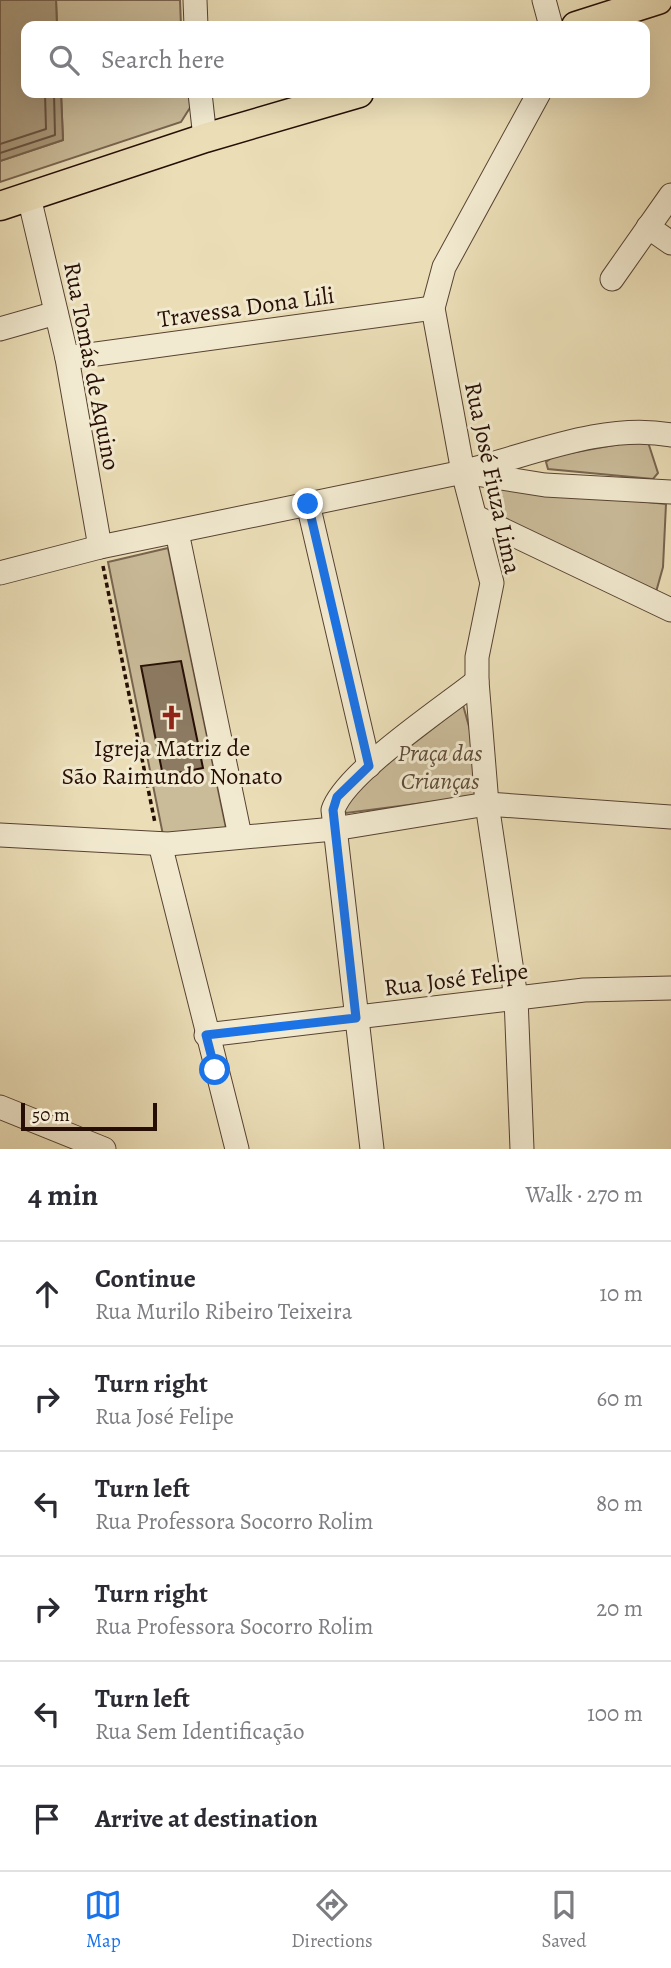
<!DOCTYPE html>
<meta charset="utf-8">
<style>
:root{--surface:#fff;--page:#f2f2f3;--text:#2b2b33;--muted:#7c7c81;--line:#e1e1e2;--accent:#1a73e8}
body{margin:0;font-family:Alegreya,serif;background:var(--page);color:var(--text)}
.scale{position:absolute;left:21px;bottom:18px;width:136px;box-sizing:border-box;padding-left:7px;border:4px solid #260e05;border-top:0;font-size:19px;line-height:24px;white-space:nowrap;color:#260e05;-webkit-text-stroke:5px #f2ead0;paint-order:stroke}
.stop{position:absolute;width:21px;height:21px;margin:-16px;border:5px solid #1a73e8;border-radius:50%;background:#fff}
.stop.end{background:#1a73e8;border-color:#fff;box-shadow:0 2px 7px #0008}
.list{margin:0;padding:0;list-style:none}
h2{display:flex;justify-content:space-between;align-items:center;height:91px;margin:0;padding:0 28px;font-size:30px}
h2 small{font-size:23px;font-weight:400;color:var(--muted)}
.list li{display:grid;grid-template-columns:46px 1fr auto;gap:21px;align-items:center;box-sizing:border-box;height:105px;padding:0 28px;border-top:2px solid var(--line)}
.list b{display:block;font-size:26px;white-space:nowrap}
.list p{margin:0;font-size:23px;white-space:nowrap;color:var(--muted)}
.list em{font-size:23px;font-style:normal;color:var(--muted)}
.icon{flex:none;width:38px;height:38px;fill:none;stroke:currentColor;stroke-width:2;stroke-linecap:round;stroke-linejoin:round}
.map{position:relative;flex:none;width:671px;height:1149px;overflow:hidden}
.search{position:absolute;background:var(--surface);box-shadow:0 7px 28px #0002;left:21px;right:21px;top:21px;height:77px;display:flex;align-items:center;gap:18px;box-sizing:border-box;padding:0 24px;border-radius:14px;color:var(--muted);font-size:26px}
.sheet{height:721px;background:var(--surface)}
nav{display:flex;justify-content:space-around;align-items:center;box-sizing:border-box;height:98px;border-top:2px solid var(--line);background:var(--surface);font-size:19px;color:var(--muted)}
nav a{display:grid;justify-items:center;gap:4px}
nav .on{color:var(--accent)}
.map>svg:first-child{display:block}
.green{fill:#cabb99;stroke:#78644f;stroke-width:2}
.water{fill:#a8977a;stroke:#74604b;stroke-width:2}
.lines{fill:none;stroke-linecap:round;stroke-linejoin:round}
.shore{stroke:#675240;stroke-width:2}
.building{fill:#8c7a62;stroke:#260e05;stroke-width:2}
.minor-casing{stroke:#574232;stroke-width:25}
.major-casing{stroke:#260e05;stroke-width:31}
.path{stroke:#260e05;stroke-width:3.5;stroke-dasharray:5 3.5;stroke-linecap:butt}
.minor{stroke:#f2ead0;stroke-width:23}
.major{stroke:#ebdeb7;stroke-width:28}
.route{stroke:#1a73e8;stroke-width:9}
.labels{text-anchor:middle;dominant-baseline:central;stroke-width:6;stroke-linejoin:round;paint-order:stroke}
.street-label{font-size:24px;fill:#260e05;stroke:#f2ead0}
.poi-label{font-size:24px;fill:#260e05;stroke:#f2ead0}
.park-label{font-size:24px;font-style:italic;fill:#5f4b39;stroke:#f2ead0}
</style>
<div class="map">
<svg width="671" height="1149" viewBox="0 0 671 1149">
<rect width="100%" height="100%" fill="#ebdeb7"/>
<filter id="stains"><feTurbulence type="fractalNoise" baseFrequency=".00286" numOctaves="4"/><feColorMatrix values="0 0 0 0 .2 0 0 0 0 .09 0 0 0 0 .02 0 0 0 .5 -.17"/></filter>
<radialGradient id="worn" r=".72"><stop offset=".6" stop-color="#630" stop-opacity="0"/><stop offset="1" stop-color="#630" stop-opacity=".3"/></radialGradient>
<g class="green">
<path d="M56,0H180L181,26H57Z"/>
<path d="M61,93H194L193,103L181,122L0,182V161L63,140Z"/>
<path d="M647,439L658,473L653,479L548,469L546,462L554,456Z"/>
<path d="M490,485L666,504L663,567L656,592L497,520L492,510Z"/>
<path d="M168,548L226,828L163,835L108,562Z"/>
<path d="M463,705L470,730L477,793L470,797L346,813L342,807L364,782Z"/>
</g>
<path class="water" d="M0,0H56L57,26H26V93H61L63,140L0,161Z"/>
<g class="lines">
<g class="shore">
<path d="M0,144L46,129L45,93"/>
<path d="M0,153L55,135L54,93"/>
</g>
</g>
<path class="building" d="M181,661L203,768L163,776L141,666Z"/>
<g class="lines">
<defs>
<g id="minor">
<path d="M195,0L196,26"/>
<path d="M544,0L551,26"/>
<path d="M200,93L205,138"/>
<path d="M29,197L67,358L100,547"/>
<path d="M648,227L671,243"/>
<path d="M612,279L671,195"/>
<path d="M0,329L56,313"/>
<path d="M67,358L433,308"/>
<path d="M473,469C535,453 606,423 671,435"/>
<path d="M308,504L369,766"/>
<path d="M476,517L671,610"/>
<path d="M177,532L240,836"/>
<path d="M0,573L100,547L463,472L545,485L671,492"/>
<path d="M0,835L168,844L334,829L487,804L671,817"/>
<path d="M160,844L237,1149"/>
<path d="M206,1035L584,990L671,988"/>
<path d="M0,1107L104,1149"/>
<path d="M372,1149L333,810C345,773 443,708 477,681"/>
<path d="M522,1149L516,998L487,804L477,681V657L492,583L463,472L433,308L444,267L539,93"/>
</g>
<g id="major">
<path d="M576,26L658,0"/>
<path d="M0,206L205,138L359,93"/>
</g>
</defs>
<use href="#minor" class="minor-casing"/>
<use href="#major" class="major-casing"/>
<path class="path" d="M103,566L155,823"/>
<use href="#minor" class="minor"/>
<use href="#major" class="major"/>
</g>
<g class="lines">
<path class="route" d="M215,1070L206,1035L356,1018L333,810L337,797L369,766L308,504"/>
</g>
<defs>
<symbol id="church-bare" viewBox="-9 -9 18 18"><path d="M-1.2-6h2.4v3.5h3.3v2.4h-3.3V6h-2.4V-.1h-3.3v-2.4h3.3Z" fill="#8f2418" stroke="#f2ead0" stroke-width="2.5" paint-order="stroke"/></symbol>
</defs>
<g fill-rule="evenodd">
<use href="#church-bare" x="154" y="700" width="35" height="35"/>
</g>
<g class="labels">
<g class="street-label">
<text transform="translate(246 307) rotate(-8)">Travessa Dona Lili</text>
<text transform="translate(92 366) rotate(79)">Rua Tomás de Aquino</text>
<text transform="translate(493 478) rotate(78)">Rua José Fiuza Lima</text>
<text transform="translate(456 979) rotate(-7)">Rua José Felipe</text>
</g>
<g class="poi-label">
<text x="172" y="748">Igreja Matriz de<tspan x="172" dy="28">São Raimundo Nonato</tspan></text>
</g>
<g class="park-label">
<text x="440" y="753">Praça das<tspan x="440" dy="28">Crianças</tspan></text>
</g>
</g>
<rect width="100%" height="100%" filter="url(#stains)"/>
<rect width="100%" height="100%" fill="url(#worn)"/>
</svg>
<div class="scale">50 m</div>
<div class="stop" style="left:215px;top:1070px"></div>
<div class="stop end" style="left:308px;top:504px"></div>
<div class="search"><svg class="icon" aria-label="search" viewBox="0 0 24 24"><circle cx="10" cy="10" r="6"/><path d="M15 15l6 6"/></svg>Search here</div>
</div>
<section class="sheet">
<h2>4 min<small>Walk · 270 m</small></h2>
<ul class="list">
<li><svg class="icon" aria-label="ahead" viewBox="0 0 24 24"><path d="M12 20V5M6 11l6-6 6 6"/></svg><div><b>Continue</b><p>Rua Murilo Ribeiro Teixeira</p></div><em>10 m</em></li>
<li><svg class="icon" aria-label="right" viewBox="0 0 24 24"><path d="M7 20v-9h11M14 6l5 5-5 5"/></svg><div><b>Turn right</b><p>Rua José Felipe</p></div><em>60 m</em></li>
<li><svg class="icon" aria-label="left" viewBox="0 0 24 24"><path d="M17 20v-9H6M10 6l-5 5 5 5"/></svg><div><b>Turn left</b><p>Rua Professora Socorro Rolim</p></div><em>80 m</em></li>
<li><svg class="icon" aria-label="right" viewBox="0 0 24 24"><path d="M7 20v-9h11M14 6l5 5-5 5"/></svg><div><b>Turn right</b><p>Rua Professora Socorro Rolim</p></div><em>20 m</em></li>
<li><svg class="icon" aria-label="left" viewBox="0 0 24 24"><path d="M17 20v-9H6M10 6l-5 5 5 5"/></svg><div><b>Turn left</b><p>Rua Sem Identificação</p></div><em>100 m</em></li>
<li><svg class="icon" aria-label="arrive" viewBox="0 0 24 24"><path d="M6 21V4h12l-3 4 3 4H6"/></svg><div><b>Arrive at destination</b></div></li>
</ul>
</section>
<nav>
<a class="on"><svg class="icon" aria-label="map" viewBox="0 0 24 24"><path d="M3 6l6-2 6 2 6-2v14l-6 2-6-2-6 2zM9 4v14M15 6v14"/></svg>Map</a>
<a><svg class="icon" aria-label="directions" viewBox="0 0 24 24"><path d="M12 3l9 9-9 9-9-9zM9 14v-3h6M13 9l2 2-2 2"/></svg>Directions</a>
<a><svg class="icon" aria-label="saved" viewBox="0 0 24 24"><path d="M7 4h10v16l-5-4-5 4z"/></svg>Saved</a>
</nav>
